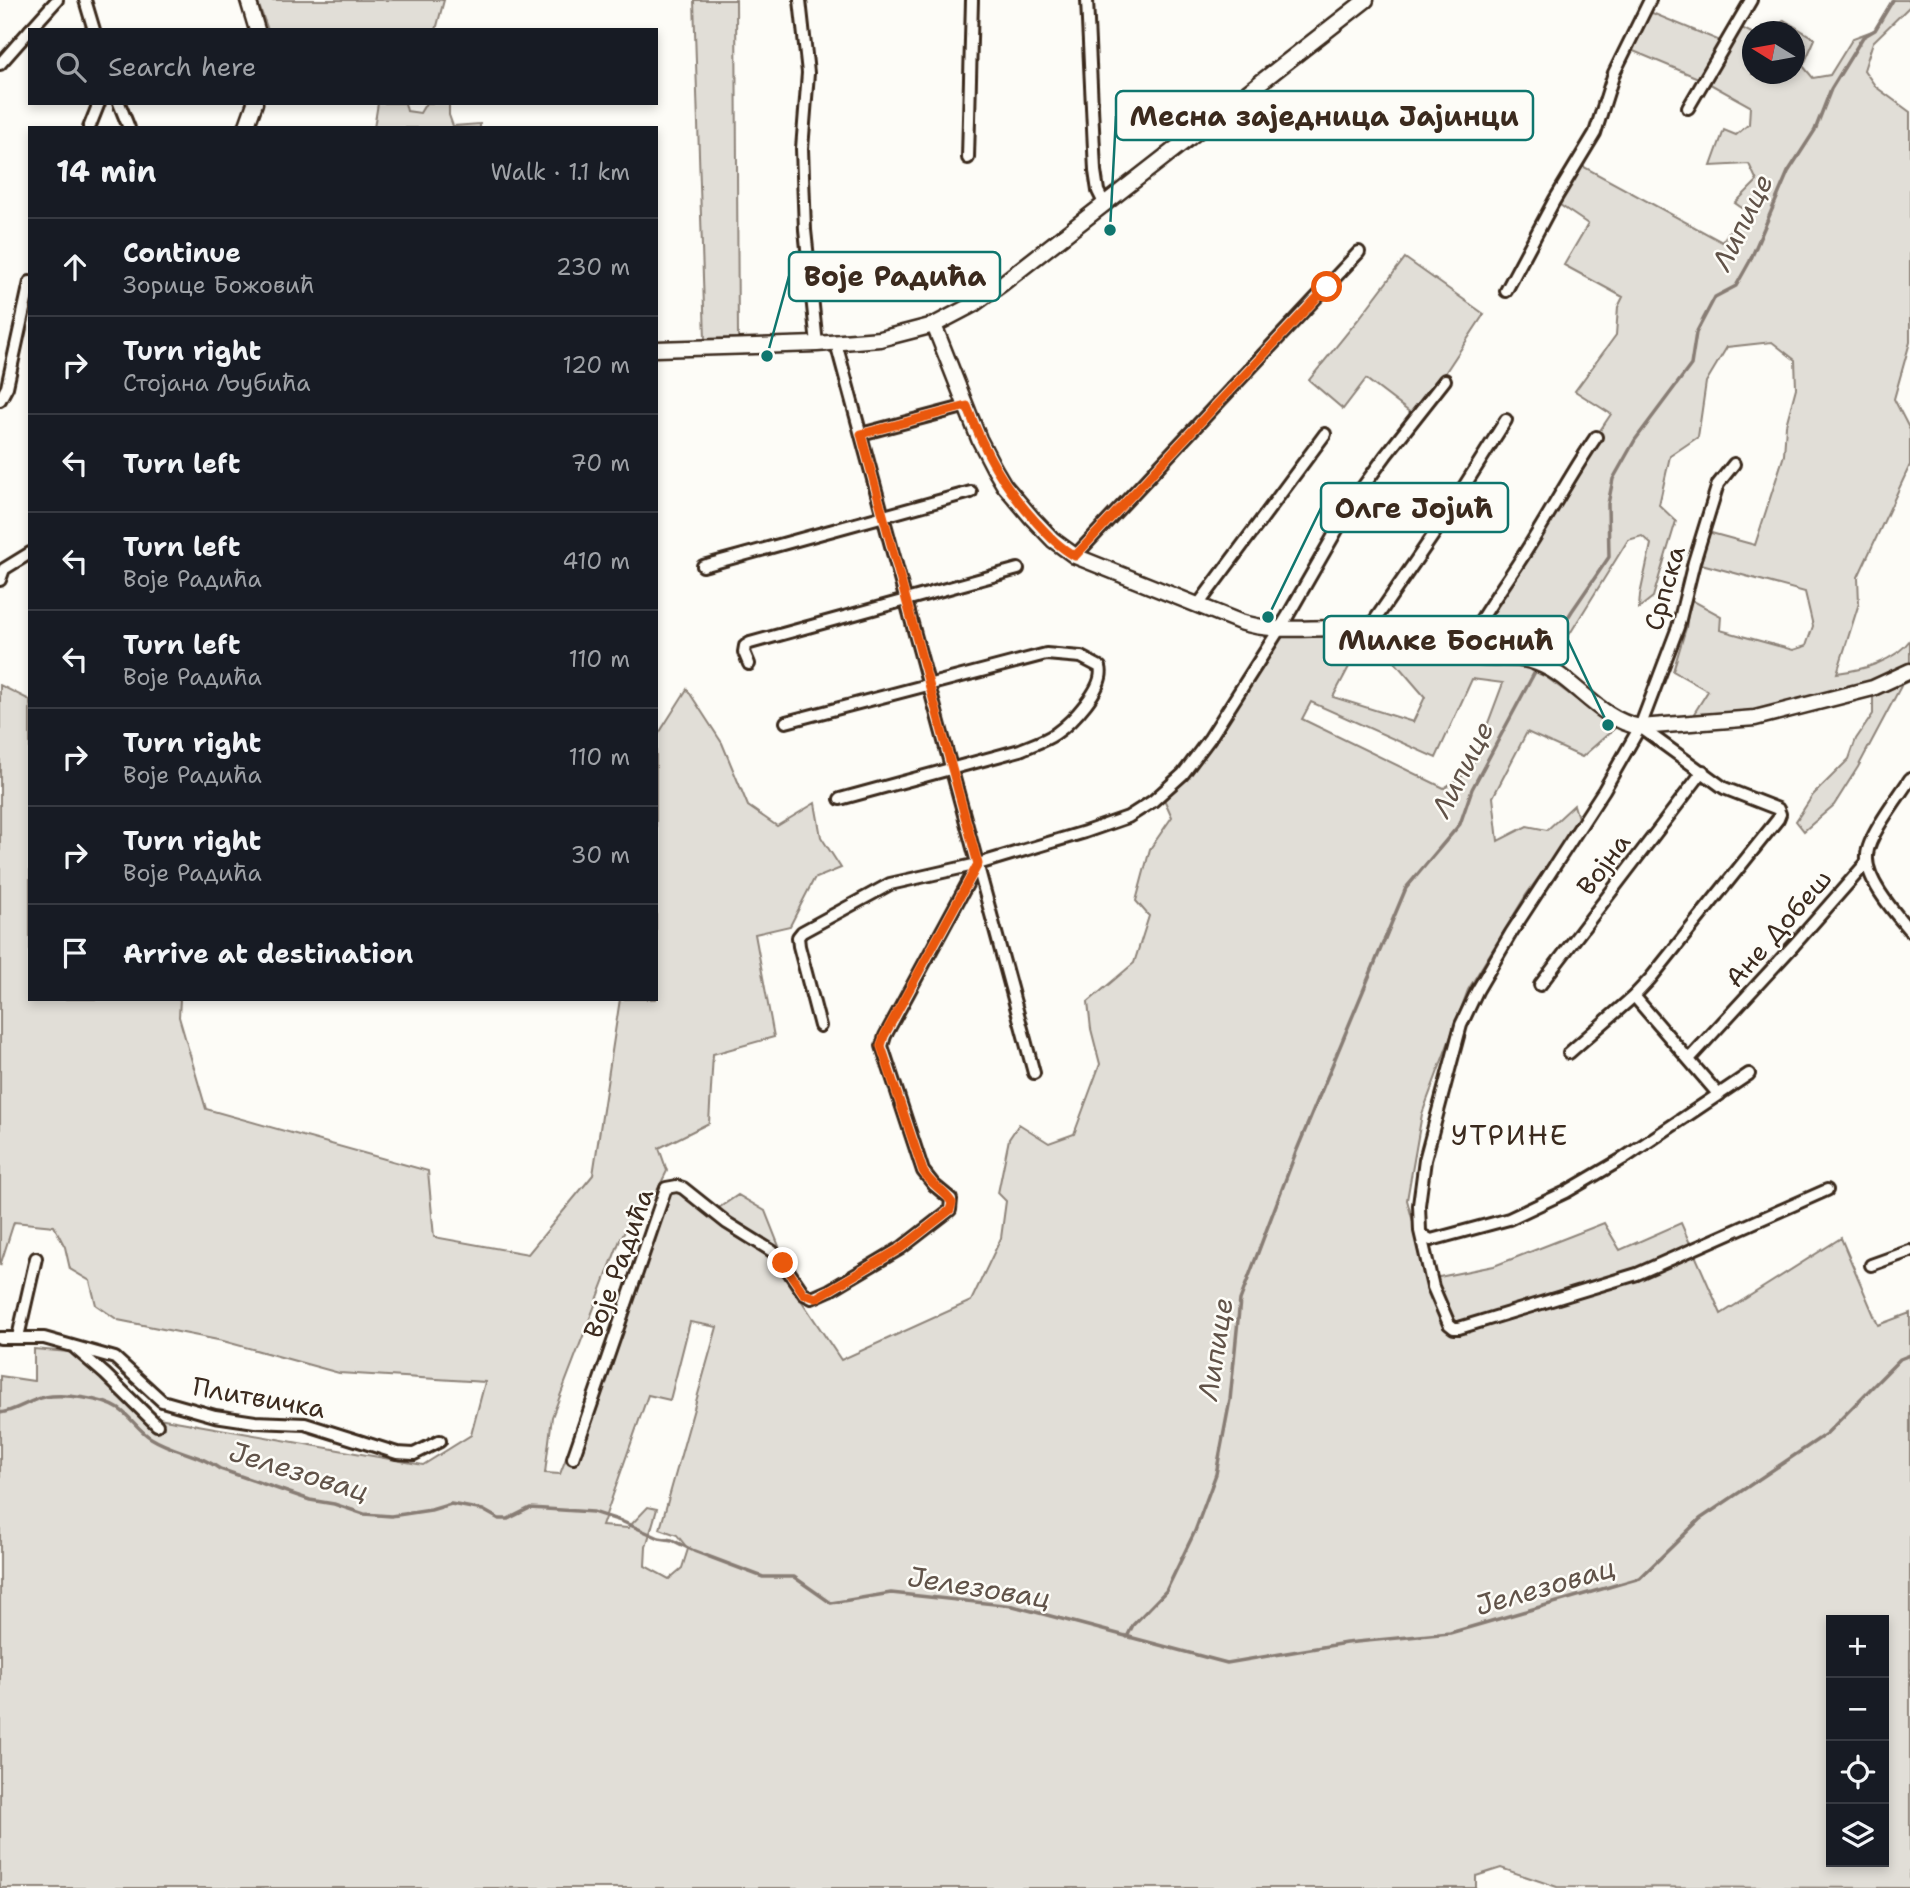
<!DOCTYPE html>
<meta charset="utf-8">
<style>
:root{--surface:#171b24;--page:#242831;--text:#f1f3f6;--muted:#9ea1a6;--line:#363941}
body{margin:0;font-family:"Shantell Sans",sans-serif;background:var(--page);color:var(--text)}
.controls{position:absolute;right:21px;bottom:21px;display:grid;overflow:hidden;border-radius:0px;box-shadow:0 4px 10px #0003}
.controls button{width:63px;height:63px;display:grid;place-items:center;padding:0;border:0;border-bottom:2px solid var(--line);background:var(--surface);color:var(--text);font:35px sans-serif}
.compass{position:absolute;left:1742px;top:21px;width:63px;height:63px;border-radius:50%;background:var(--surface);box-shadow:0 4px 10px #0003;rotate:281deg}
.stop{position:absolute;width:21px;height:21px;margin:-16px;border:5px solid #ea580c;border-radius:50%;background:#fff}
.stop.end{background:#ea580c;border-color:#fff;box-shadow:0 2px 7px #0008}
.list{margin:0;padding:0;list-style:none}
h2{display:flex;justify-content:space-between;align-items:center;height:91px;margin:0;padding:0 28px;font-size:30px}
h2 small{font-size:23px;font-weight:400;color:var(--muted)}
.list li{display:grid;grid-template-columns:46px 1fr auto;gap:21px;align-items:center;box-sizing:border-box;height:98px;padding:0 28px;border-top:2px solid var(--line)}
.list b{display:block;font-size:26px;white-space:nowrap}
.list p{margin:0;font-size:23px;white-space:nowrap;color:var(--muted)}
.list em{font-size:23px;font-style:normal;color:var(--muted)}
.icon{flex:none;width:38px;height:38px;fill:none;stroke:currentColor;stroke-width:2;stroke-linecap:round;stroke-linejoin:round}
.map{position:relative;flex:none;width:1910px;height:1888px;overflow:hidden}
.search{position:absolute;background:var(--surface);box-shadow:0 4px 10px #0003;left:28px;top:28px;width:630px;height:77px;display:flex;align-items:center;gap:18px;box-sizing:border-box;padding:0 24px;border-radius:0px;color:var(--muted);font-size:26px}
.panel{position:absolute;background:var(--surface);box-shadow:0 4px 10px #0003;left:28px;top:126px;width:630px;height:875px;border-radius:0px}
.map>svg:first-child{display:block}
.green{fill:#e1ded7;stroke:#8e847a;stroke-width:2;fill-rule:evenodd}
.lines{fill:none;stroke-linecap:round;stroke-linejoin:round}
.stream{stroke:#887d74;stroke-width:3.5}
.street-casing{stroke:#3b2a1e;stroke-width:16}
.secondary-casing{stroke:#3b2a1e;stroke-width:19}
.street{stroke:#fdfcf7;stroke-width:10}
.secondary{stroke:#fdfcf7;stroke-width:14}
.route{stroke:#ea580c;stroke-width:9}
.labels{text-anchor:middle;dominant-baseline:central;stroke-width:5;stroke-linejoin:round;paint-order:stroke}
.street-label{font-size:26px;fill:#3b2a1e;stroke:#fdfcf7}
.water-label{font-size:28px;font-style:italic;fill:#615349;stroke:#fdfcf7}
.neighbourhood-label{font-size:28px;letter-spacing:2px;fill:#3b2a1e;stroke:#fdfcf7}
.leader{fill:none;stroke:#0f766e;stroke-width:2.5}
.callout-dot{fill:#0f766e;stroke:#fdfcf7;stroke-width:2.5}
.callout{fill:#fdfcf7;stroke:#0f766e;stroke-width:2.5}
.callout-label{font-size:28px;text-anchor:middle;font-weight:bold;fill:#3b2a1e}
</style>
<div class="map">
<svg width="1910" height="1888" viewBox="0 0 1910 1888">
<rect width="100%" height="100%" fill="#fdfcf7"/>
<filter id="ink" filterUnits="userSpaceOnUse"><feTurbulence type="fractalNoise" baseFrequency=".0143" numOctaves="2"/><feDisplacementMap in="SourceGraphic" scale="14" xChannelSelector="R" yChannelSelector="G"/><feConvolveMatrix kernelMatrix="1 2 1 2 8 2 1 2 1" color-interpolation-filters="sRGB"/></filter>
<g filter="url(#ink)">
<g class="green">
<path d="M257,0H444L436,30H268Z"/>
<path d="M694,0H736L738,338L705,339Z"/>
<path d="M1893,0H1910V6L1873,42L1864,70L1876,87L1910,112V342L1894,399L1910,430V465L1858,577L1859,603L1837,673C1863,670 1895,661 1910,640V671L1889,681L1901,686L1858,767L1834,805L1804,831L1796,821L1813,795L1849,759L1856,739L1873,714V688L1755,718L1688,723L1708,691L1673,671L1686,628L1690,599L1721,616L1720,630L1793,650L1806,646L1813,626L1805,592L1694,562L1704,531L1755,545L1784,455L1786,425L1796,388L1795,360L1772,342L1727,347L1706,382L1698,437L1670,456L1659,505L1676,521L1653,597L1639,608L1640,595L1651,544L1642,536L1628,540L1548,669L1528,660L1483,659L1525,667L1546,677L1615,728L1582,757L1527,732L1493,797L1498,841L1527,826L1547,830L1574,805L1579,821L1526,895L1468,990L1422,1114L1407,1200L1429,1279L1494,1266L1604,1223L1620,1250L1681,1223L1721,1314L1841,1238L1878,1325L1910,1313V1888L1557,1887L1501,1868L1476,1876V1888H0V1376L34,1381V1349L69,1352L107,1370L153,1417L423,1465L471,1435L485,1382L339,1373L223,1341L118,1320L96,1305L90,1281L70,1269L65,1247L54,1226L14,1222L0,1266V685L30,700V999H180L179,1017L206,1109L428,1171L434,1237L528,1254L593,1175L620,999H656V738L687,689L722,743L748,806L777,826L815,803L821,837L841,868L814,879L790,926L755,934L774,1037L713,1054L709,1123L659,1148L667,1171L655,1195L644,1199L620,1240L552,1417L545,1473L560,1474L668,1192L678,1188L708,1215L738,1195L765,1211L799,1297L841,1360L971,1301L1001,1238L1006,1201L998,1193L1009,1139L1019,1124L1049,1143L1074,1134L1100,1064L1091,1029L1088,1002L1134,963L1149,916L1136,901L1150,849L1172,817L1163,797L1199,754L1280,629L1368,630L1462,655L1569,477L1611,414L1575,391L1616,335L1618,307L1623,297L1564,265L1588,224L1554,201L1577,163L1722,242L1734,224L1752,215L1735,203L1757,181L1749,164L1711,166L1724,130L1736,135L1749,124L1750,106L1703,80L1626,48L1645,10L1725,43L1736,25L1752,33V74H1794V32L1776,31L1784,20L1815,39L1803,66L1813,78L1830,75L1853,38L1875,30ZM1368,631L1425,697L1413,722L1333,697ZM1472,679L1503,683L1470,771L1444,788L1302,719L1311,702L1436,758ZM690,1322L717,1327L660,1529L677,1535L688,1549L682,1568L669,1579L645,1566L646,1547L657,1509L648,1507L628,1528L602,1526L648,1395L670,1400ZM1831,1620H1884V1862H1831Z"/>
<path d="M378,103H405L407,111L420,113L426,103H449V115L453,126L480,124V128H374Z"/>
<path d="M1405,258L1484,314L1416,417L1366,379L1343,409L1309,380L1361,316Z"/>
</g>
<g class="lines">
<g class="stream">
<path d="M1541,661L1572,611L1609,557L1608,504L1613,479L1635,440L1691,365L1696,333L1715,297L1736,286L1750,261L1788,172L1815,130L1831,89L1863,37L1875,30L1893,0"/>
<path d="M0,1413C16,1411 29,1400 45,1397C64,1393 104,1399 119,1409C131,1417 139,1431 151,1438C173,1452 200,1454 220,1469L310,1500L334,1504L364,1514L391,1516L431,1510L451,1504L483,1510L499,1519H508L530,1508L593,1512L621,1521L659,1538L672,1540L694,1551L763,1577H794L831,1603L891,1593L1013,1606L1227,1663L1346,1643L1450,1633L1640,1578L1700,1519L1826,1434L1900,1359L1910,1355"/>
<path d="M1127,1637L1133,1625L1166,1591L1195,1531L1216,1474L1230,1400L1240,1300L1296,1152L1406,888L1460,824L1472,789L1537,668"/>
</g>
<defs>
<g id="street">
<path d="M85,0L94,30"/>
<path d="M800,0L808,73L802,149L805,230L817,344"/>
<path d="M1087,0L1095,171L1098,191L1105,205"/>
<path d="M30,30L57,0"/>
<path d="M0,64L30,30"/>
<path d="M119,103L129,128"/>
<path d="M1688,108L1751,0"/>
<path d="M89,128L99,103"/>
<path d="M968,158L972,0"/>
<path d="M1506,291L1554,201L1595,133L1614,73L1650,0"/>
<path d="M836,343L1034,1073"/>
<path d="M0,400L7,387L30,282"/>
<path d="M861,434L967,406"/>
<path d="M1734,464L1718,484L1694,562L1678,627L1640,727L1604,790L1511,933L1477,991L1461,1025L1425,1160L1419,1205L1420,1231L1433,1287L1449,1324L1454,1328H1459L1637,1274L1827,1190"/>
<path d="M1075,556L1359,252"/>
<path d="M703,566L971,492"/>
<path d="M0,580L4,569L30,553"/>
<path d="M1198,605L1325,434"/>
<path d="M1368,630L1434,534L1506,420"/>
<path d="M1462,655C1477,622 1499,593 1519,562C1546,521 1568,478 1596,437"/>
<path d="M749,664L744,652L745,646L750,643L1018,569"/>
<path d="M786,722L1046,654L1081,657L1100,667C1106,687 1071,723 1055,734C1045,741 1031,745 1020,750L840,799"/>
<path d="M1910,779C1899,796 1868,836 1867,855C1865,880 1895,913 1910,931"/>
<path d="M1540,985L1703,771"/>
<path d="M1634,996L1719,1095"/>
<path d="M820,1026L799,946L798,937L802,932L890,884L978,864L1085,832L1128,817L1153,801L1183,774L1210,738L1287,617L1357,495L1386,455L1445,380"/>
<path d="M1569,1053L1634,996L1650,979L1778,819L1780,814L1778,809L1724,788L1640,727"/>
<path d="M1690,1058L1794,945L1867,862"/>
<path d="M1423,1236L1431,1240L1509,1219L1566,1192L1624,1158L1749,1074"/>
<path d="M1871,1265L1910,1251"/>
<path d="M18,1337L36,1258"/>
<path d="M0,1338H44L115,1358L162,1401L215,1416L255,1422L305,1424L397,1453L414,1454L440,1441"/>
<path d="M76,1349L105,1374L157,1425"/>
<path d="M573,1458L666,1188L677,1186L683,1188L727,1223L772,1251L783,1263L804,1294L812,1298L830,1290L901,1248L950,1210L951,1199L934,1185L923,1171L882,1046L885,1036L978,864"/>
</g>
<g id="secondary">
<path d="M248,0L257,30"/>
<path d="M246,128L255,103"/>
<path d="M934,325L979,439L994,468L1004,485L1032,518L1053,540L1075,556L1240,622C1278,634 1314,626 1352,629C1391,631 1429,648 1467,656C1488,661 1511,655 1531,661C1572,672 1595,719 1640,727L1755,718L1873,688L1910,671"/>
<path d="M656,349L817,344L880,339L934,325L974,304L1003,283L1366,0"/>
</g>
</defs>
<use href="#street" class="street-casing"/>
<use href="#secondary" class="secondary-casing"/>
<use href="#street" class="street"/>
<use href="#secondary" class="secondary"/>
</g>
</g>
<g class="lines" filter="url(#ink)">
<path class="route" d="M783,1263L804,1294L816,1298L901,1248L950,1210L952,1203C945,1190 930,1185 923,1171L881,1046L884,1036L978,864L861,434L967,406C985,453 1003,486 1037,523C1049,536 1060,548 1075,556L1327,287"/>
</g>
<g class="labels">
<g class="street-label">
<text transform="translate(1664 588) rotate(-74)">Српска</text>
<text transform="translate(1603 864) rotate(-53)">Војна</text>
<text transform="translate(1778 928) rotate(-49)">Ане Добеш</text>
<text transform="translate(618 1263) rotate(-70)">Воје Радића</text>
<text transform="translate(259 1397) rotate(10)">Плитвичка</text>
</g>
<g class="water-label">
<text transform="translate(1742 222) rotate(-64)">Липице</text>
<text transform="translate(1462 769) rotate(-63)">Липице</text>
<text transform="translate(1215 1349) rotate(-81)">Липице</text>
<text transform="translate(299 1471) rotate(17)">Јелезовац</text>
<text transform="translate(1545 1586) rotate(-16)">Јелезовац</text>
<text transform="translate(979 1587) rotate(9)">Јелезовац</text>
</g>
<g class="neighbourhood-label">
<text x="1510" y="1135">УТРИНЕ</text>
</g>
</g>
<path class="leader" d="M1110 230L1116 116M767 356L789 276M1268 617L1321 508M1608 725L1568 640"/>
<g class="callout-dot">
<circle cx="1110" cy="230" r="7"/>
<circle cx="767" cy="356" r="7"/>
<circle cx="1268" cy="617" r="7"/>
<circle cx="1608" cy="725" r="7"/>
</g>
<g class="callout">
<rect x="1116" y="91" width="417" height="49" rx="7"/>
<rect x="789" y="252" width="211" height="49" rx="7"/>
<rect x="1321" y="483" width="187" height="49" rx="7"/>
<rect x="1324" y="616" width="244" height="49" rx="7"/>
</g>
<g class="callout-label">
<text x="1324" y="126">Месна заједница Јајинци</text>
<text x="895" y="286">Воје Радића</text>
<text x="1414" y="518">Олге Јојић</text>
<text x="1446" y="650">Милке Боснић</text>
</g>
</svg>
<div class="controls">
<button>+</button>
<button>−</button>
<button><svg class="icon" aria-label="locate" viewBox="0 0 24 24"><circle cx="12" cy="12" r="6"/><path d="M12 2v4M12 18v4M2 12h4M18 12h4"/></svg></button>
<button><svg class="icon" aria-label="layers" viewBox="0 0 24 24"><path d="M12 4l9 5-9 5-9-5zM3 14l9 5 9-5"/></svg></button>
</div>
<svg class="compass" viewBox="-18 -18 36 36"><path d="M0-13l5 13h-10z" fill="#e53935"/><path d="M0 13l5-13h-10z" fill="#9ea1a6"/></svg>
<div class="stop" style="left:1327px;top:287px"></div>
<div class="stop end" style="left:783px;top:1263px"></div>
<div class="search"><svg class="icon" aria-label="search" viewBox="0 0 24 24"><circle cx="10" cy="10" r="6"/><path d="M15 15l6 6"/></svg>Search here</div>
<section class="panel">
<h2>14 min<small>Walk · 1.1 km</small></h2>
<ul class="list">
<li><svg class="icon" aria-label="ahead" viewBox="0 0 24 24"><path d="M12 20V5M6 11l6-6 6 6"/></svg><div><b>Continue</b><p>Зорице Божовић</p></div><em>230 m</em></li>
<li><svg class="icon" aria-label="right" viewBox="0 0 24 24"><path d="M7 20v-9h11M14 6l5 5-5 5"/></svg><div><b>Turn right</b><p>Стојана Љубића</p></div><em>120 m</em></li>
<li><svg class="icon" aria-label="left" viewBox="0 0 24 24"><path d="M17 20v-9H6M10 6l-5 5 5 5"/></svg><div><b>Turn left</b></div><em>70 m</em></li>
<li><svg class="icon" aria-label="left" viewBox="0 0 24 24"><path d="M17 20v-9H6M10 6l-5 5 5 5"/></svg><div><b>Turn left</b><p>Воје Радића</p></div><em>410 m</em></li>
<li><svg class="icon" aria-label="left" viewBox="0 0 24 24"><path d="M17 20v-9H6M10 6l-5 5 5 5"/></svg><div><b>Turn left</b><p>Воје Радића</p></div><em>110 m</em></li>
<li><svg class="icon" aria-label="right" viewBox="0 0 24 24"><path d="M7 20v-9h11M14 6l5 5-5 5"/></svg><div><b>Turn right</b><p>Воје Радића</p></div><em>110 m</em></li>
<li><svg class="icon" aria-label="right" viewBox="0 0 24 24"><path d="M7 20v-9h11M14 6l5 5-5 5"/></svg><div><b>Turn right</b><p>Воје Радића</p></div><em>30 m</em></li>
<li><svg class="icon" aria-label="arrive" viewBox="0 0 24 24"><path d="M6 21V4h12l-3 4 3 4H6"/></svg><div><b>Arrive at destination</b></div></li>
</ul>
</section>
</div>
